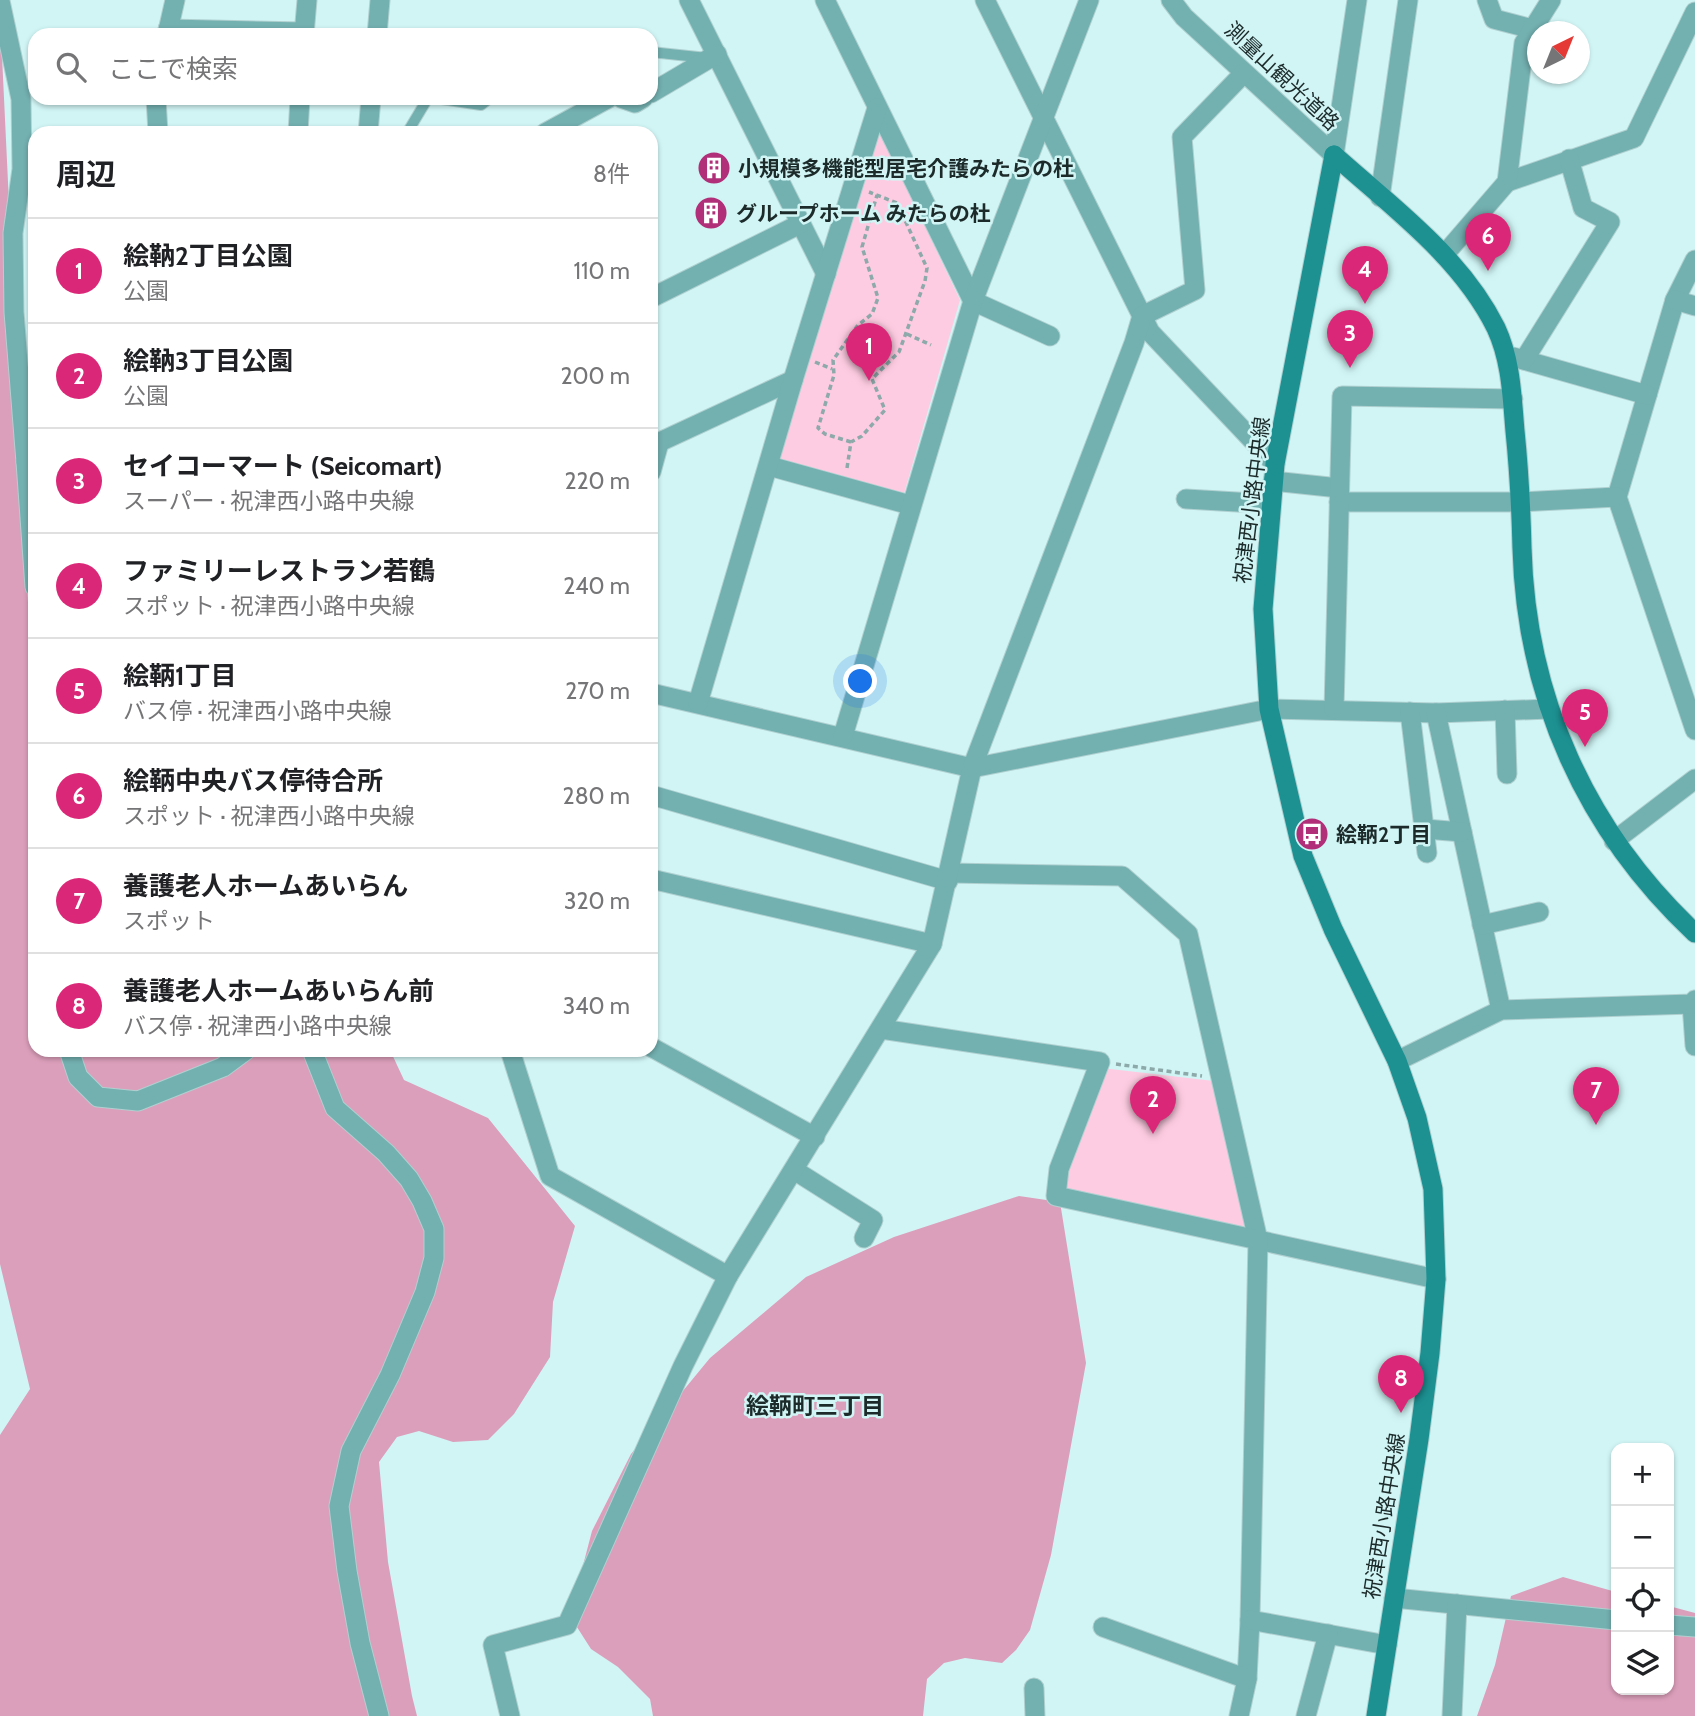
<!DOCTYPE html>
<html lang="ja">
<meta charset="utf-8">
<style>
:root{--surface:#fff;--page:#f6f6f6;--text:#202124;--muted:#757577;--line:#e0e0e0;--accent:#db2777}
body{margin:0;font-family:Cabin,"Noto Sans JP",sans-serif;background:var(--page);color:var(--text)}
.controls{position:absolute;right:21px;bottom:21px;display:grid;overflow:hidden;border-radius:14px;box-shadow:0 2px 5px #0004}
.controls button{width:63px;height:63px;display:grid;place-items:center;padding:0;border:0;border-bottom:2px solid var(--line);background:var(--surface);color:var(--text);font:35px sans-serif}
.compass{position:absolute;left:1527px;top:21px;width:63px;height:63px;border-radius:50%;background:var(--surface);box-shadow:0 2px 5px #0004;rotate:43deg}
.you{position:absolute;left:861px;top:682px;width:24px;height:24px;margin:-18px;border:5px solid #fff;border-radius:50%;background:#1a73e8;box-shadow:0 0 0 10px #1a73e833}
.badge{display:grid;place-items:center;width:46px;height:46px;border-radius:50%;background:var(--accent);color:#fff;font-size:23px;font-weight:700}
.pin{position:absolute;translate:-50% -58px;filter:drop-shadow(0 2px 4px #0008)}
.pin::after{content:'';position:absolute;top:37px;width:24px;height:21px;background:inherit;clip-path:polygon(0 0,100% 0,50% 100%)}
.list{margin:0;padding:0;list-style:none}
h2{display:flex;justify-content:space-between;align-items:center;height:91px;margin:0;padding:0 28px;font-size:30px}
h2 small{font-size:23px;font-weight:400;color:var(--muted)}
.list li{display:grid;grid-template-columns:46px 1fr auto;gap:21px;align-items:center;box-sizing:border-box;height:105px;padding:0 28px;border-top:2px solid var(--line)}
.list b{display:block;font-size:26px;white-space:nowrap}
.list p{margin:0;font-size:23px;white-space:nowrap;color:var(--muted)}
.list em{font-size:23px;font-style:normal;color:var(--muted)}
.icon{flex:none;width:38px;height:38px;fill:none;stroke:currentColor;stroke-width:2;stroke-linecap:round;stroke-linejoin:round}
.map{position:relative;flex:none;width:1695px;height:1716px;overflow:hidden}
.search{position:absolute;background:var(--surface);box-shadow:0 2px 5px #0004;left:28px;top:28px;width:630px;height:77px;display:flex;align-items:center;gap:18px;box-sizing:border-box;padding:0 24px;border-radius:21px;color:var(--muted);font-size:26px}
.panel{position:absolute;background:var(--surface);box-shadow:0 2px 5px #0004;left:28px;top:126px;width:630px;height:931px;border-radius:21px}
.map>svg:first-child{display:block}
.green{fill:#fecce2}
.forest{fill:#dc9fbb}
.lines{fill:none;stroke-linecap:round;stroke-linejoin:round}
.service-casing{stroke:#b0d0d0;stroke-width:12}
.minor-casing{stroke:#b0d0d0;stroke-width:21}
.secondary-casing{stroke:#b0d0d0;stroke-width:21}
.path{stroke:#8da9a9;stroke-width:3.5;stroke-dasharray:5 3.5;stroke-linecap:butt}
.service{stroke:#73b0b0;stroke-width:10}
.minor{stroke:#73b0b0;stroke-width:19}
.secondary{stroke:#1d9192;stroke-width:19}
.labels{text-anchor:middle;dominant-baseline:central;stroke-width:5;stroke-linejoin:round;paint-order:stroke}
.street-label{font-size:21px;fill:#1c2a2a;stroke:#d1f5f5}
.poi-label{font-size:21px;font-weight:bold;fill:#1c2a2a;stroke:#d1f5f5;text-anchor:start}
.neighbourhood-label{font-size:23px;font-weight:bold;fill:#1c2a2a;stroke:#d1f5f5}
</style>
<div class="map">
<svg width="1695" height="1716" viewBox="0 0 1695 1716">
<rect width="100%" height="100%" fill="#d1f5f5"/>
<g class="green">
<path d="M880,132L960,300L903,497L776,461Z"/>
<path d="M1102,1068L1214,1081L1246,1230L1062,1188Z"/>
</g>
<g class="forest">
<path d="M0,14L35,749V1050H390L404,1080L488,1118L575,1226L553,1302L550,1357L514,1414L488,1440L453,1442L419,1431L397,1437L379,1462L388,1562L412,1696L417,1716H0V1435L30,1389L0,1264Z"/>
<path d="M1019,1196L1060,1202L1086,1363L1051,1555L1030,1630L1016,1650L1002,1663L965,1658L944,1663L927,1679L923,1716H653L650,1699L618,1667L591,1649L575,1624V1596L592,1531L631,1454L710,1358L806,1277L894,1237Z"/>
<path d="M1563,1577L1616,1592V1690H1669V1606L1695,1613V1716H1477L1495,1665L1511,1596Z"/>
</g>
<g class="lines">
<defs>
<g id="service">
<path d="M651,52L707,58"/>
<path d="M435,98L481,105L490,98"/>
<path d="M407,133L428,98"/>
</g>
<g id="minor">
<path d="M689,0L826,274"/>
<path d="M825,0L973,301L1050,336"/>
<path d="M985,0L1150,332L1275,464"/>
<path d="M1171,0L1184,17L1334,155"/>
<path d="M1487,0L1494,19L1532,29"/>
<path d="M0,1L21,99L22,169L13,233L14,312L26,462"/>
<path d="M168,29L304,32"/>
<path d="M167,35L175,0"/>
<path d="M304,35L307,0"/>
<path d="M377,35L380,0"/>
<path d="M651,93L717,54"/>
<path d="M156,98L158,133"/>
<path d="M621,98L635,103L643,98"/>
<path d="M298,133L300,98"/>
<path d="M368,133L371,98"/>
<path d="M545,133L609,98"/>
<path d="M1334,155L1357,0"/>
<path d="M1507,182L1634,138L1695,12"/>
<path d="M1380,197L1408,0"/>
<path d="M1444,255L1507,182L1524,43L1551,0"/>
<path d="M1695,260L1675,300L1617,497L1695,730"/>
<path d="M651,298L800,224"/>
<path d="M1675,300L1695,306"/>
<path d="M1513,357L1647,395"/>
<path d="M1524,360L1610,222L1583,208L1569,159"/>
<path d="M651,446L793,380"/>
<path d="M35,461L26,462L35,587"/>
<path d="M769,466L910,505"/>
<path d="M651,472L659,443"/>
<path d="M1273,481L1339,488"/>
<path d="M1186,499L1271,504"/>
<path d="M1339,502H1521L1617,497"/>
<path d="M651,693L972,768L1269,709L1436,713L1549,709"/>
<path d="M698,703L793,380L877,108"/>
<path d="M1334,709L1342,396L1513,399"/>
<path d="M1505,710L1507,774"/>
<path d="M1410,712L1427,853"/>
<path d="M1436,713L1501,1010"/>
<path d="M843,736L973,301L1089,0"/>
<path d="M651,795L948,881"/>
<path d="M1425,829L1462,832"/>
<path d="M1614,841L1695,779"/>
<path d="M949,873L1122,876L1188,934L1258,1240L1436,1279"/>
<path d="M651,879L932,944"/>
<path d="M1482,925L1539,912"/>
<path d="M1692,1004L1695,1046"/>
<path d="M881,1029L1100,1062L1059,1169L1056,1196L1258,1240L1250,1620L1247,1679L1239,1716"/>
<path d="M651,1047L815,1137"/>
<path d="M69,1050L78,1077L98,1097L138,1101L223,1067L246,1050"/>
<path d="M312,1050L335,1108L386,1153L409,1179L422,1201L434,1229V1258L425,1292L390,1375L351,1451L339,1506L347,1571L360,1643L379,1716"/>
<path d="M510,1050L550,1176L728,1276"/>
<path d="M1397,1061L1501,1010L1692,1004L1695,1000"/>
<path d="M794,1170L873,1220L864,1238"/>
<path d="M1394,1598L1616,1620"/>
<path d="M1250,1620L1387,1645"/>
<path d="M1669,1625L1695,1627"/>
<path d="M1103,1627L1247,1679"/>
<path d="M1034,1688L1035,1716"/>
<path d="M510,1716L493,1645L567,1625L683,1366L728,1276L932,944L972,768L1134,343L1142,316L1195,290L1182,137L1244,73"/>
<path d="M1306,1716L1328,1634"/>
<path d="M1452,1716L1457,1604"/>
</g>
<g id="secondary">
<path d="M1334,155L1275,464L1263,609L1269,709L1303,856L1333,929L1397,1061L1417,1118L1433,1189L1436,1279L1430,1353L1419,1439L1376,1716"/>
<path d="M1334,155C1392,207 1461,257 1496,328C1511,360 1512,396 1515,431C1519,470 1521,509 1522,548C1526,697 1586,831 1695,933"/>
</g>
</defs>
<use href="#service" class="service-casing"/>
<use href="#minor" class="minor-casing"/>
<use href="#secondary" class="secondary-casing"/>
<g class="path">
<path d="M907,334L931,345"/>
<path d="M815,362L832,369"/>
<path d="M851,442L825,434L818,428L834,375L833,360L858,325L872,314L878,298L862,247L877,195"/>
<path d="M847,468L851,442L862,436L885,410L872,379L899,352L925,281L927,268L897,203L869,192"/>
<path d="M1116,1064L1202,1076"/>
</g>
<use href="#service" class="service"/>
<use href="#minor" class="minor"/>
<use href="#secondary" class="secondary"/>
</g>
<defs>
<symbol id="building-disc" viewBox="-11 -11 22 22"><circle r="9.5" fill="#b12f79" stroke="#d1f5f5"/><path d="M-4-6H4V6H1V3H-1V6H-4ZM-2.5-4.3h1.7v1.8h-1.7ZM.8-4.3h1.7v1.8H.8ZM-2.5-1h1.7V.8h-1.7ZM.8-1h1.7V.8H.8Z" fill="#fff"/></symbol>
<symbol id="bus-disc" viewBox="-11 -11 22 22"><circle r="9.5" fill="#b12f79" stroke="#d1f5f5"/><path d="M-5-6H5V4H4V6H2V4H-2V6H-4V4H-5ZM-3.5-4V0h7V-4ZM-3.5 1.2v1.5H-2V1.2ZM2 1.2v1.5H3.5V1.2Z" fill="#fff"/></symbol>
</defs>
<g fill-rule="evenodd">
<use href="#building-disc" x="695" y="149" width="38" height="38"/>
<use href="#building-disc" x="692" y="194" width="38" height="38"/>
<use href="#bus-disc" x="1293" y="815" width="38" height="38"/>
</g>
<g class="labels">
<g class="street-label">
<text transform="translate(1282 76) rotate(43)">測量山観光道路</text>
<text transform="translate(1252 500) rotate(-83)">祝津西小路中央線</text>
<text transform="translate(1384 1516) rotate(-81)">祝津西小路中央線</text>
</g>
<g class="poi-label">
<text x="738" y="168">小規模多機能型居宅介護みたらの杜</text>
<text x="736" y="213">グループホーム みたらの杜</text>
<text x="1336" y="834">絵鞆2丁目</text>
</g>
<g class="neighbourhood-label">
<text x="815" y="1406">絵鞆町三丁目</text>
</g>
</g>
</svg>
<div class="controls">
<button>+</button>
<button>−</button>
<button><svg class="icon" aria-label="locate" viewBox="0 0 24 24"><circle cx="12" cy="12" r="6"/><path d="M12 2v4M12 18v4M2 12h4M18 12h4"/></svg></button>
<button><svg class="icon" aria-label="layers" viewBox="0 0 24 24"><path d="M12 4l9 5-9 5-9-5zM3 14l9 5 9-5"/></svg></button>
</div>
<svg class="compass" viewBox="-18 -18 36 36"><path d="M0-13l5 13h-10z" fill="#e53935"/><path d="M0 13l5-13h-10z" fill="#757577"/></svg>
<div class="you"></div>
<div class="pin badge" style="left:869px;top:381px">1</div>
<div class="pin badge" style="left:1153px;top:1134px">2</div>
<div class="pin badge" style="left:1350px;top:368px">3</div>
<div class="pin badge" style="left:1365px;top:304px">4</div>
<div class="pin badge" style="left:1585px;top:747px">5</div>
<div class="pin badge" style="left:1488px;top:271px">6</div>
<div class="pin badge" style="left:1596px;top:1125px">7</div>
<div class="pin badge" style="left:1401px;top:1413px">8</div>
<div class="search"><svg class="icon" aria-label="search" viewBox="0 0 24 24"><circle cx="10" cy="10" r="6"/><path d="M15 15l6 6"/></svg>ここで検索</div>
<section class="panel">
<h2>周辺<small>8件</small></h2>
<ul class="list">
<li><span class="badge">1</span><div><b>絵靹2丁目公園</b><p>公園</p></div><em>110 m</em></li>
<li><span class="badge">2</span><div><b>絵靹3丁目公園</b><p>公園</p></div><em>200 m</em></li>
<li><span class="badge">3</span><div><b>セイコーマート (Seicomart)</b><p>スーパー · 祝津西小路中央線</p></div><em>220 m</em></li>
<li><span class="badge">4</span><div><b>ファミリーレストラン若鶴</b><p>スポット · 祝津西小路中央線</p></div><em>240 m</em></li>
<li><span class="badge">5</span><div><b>絵鞆1丁目</b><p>バス停 · 祝津西小路中央線</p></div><em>270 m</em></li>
<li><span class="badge">6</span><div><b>絵鞆中央バス停待合所</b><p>スポット · 祝津西小路中央線</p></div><em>280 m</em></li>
<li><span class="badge">7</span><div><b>養護老人ホームあいらん</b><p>スポット</p></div><em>320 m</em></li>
<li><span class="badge">8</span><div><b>養護老人ホームあいらん前</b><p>バス停 · 祝津西小路中央線</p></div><em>340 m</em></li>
</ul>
</section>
</div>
